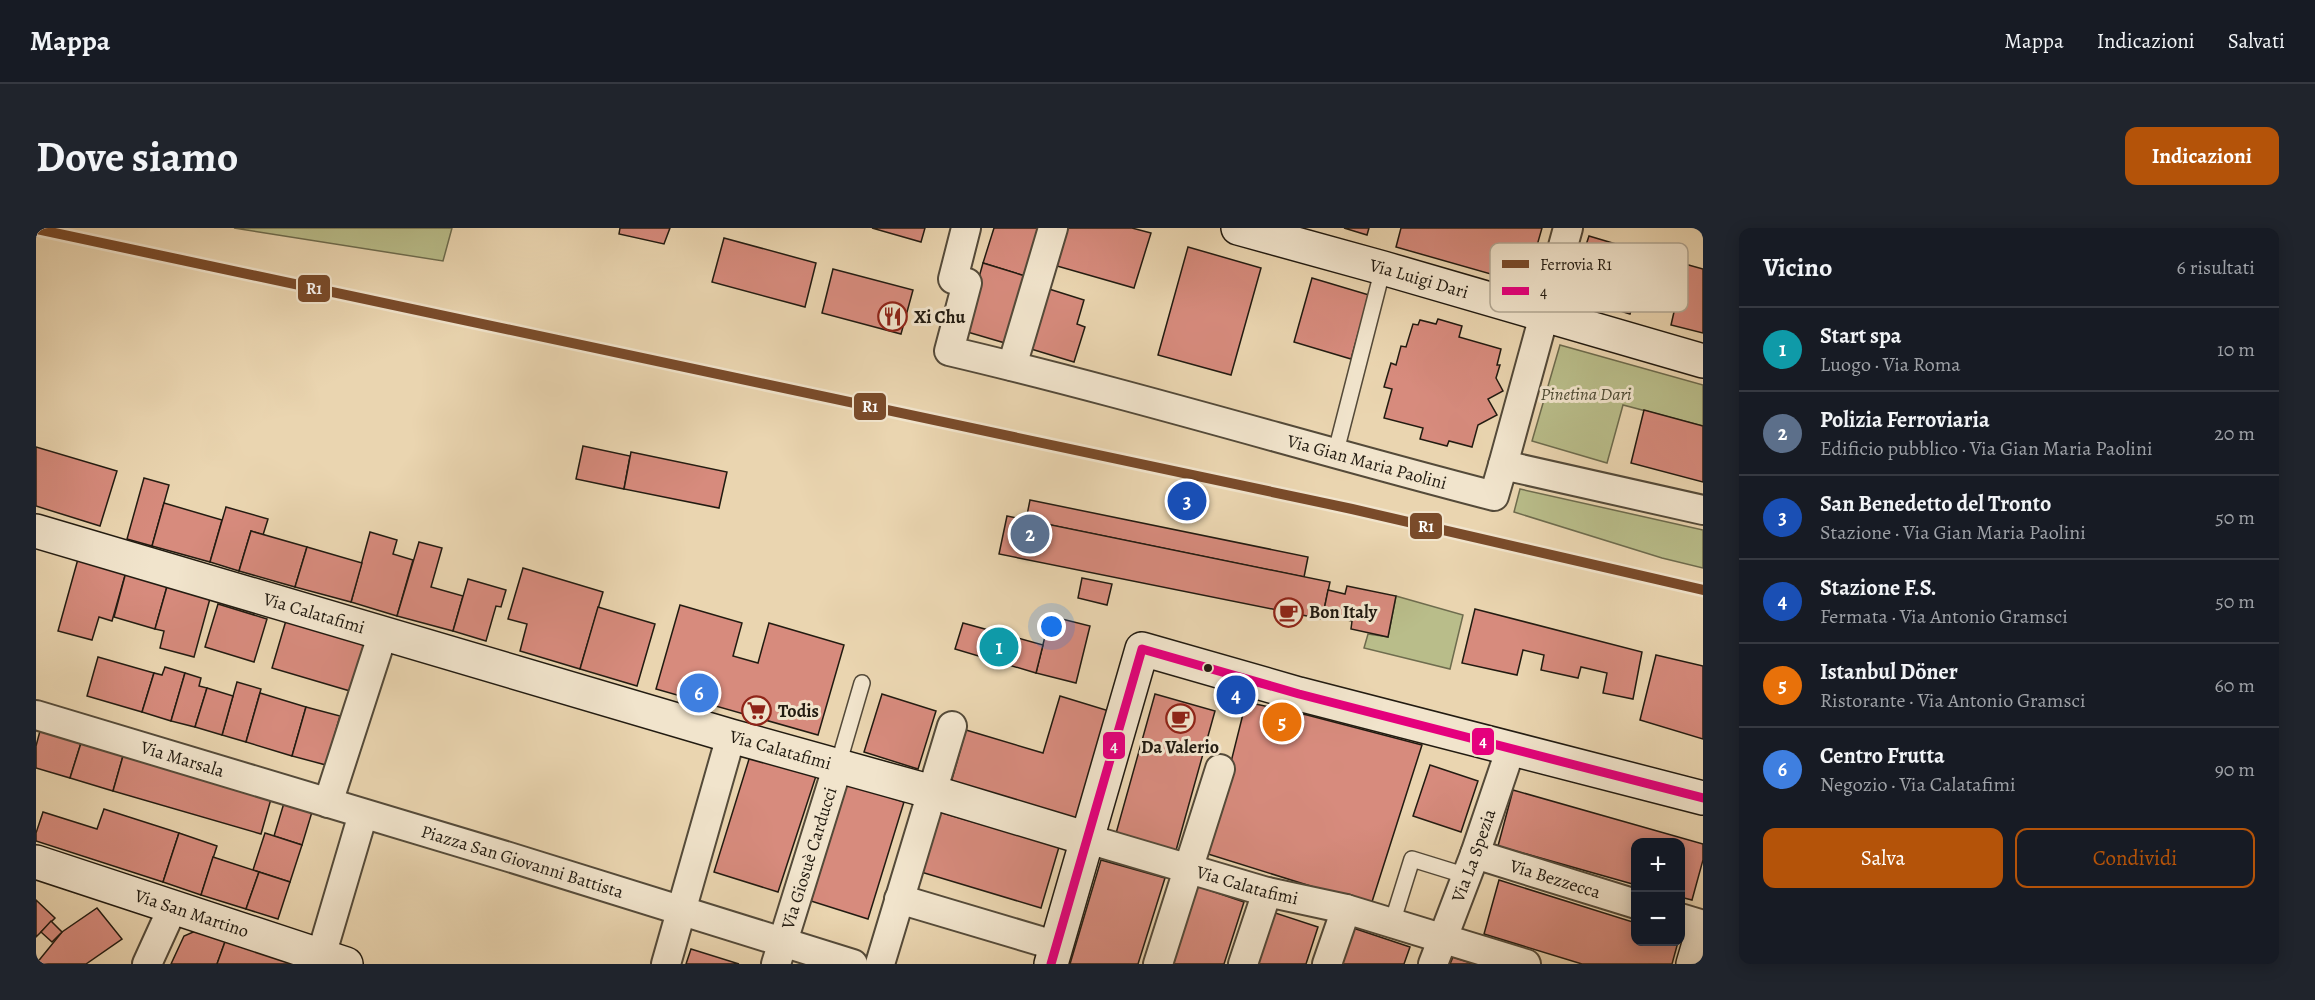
<!DOCTYPE html>
<html lang="it">
<meta charset="utf-8">
<style>
:root{--surface:#171b24;--page:#20242c;--text:#f1f3f6;--muted:#9ea1a6;--line:#363941;--accent:#b45309}
body{margin:0;font-family:Alegreya,serif;background:var(--page);color:var(--text)}
.controls{position:absolute;right:18px;bottom:18px;display:grid;overflow:hidden;border-radius:12px;box-shadow:0 3px 15px #0003}
.controls button{width:54px;height:54px;display:grid;place-items:center;padding:0;border:0;border-bottom:2px solid var(--line);background:var(--surface);color:var(--text);font:30px sans-serif}
.you{position:absolute;left:1016px;top:399px;width:21px;height:21px;margin:-15px;border:4px solid #fff;border-radius:50%;background:#1a73e8;box-shadow:0 0 0 9px #1a73e833}
.badge{display:grid;place-items:center;width:39px;height:39px;border-radius:50%;background:var(--accent);color:#fff;font-size:20px;font-weight:700}
.pin{position:absolute;translate:-50% -50%;border:3px solid #fff;box-shadow:0 2px 6px #0006}
.list{margin:0;padding:0;list-style:none}
h2{display:flex;justify-content:space-between;align-items:center;height:78px;margin:0;padding:0 24px;font-size:26px}
h2 small{font-size:20px;font-weight:400;color:var(--muted)}
.list li{display:grid;grid-template-columns:39px 1fr auto;gap:18px;align-items:center;box-sizing:border-box;height:84px;padding:0 24px;border-top:2px solid var(--line)}
.list b{display:block;font-size:22px;white-space:nowrap}
.list p{margin:0;font-size:20px;white-space:nowrap;color:var(--muted)}
.list em{font-size:20px;font-style:normal;color:var(--muted)}
.actions{display:flex;gap:12px;padding:18px 24px}
.actions a{flex:1;padding:14px 0;border:2px solid var(--accent);border-radius:12px;text-align:center;font-size:21px;color:var(--accent)}
.actions .main{background:var(--accent);color:#fff}
.map{position:relative;flex:none;width:1667px;height:736px;overflow:hidden;border-radius:12px}
header{display:flex;align-items:center;gap:36px;box-sizing:border-box;height:84px;padding:0 30px;background:var(--surface);border-bottom:2px solid var(--line)}
header strong{font-size:28px}
nav{display:flex;gap:33px;margin-inline-start:auto;font-size:21px}
.intro{display:flex;align-items:center;justify-content:space-between;box-sizing:border-box;height:144px;padding:0 36px}
h1{margin:0;font-size:42px}
.button{padding:15px 27px;border-radius:12px;background:var(--accent);color:#fff;font-size:21px;font-weight:700}
main{display:flex;gap:36px;padding:0 36px}
aside{flex:1;background:var(--surface);border-radius:12px;box-shadow:0 3px 15px #0003}
.map>svg:first-child{display:block}
.green{fill:#b9bd8a;stroke:#6e6c4e;stroke-width:1.5}
.building{fill:#d78b7d;stroke:#221b11;stroke-width:1.5}
.lines{fill:none;stroke-linecap:round;stroke-linejoin:round}
.lane-casing{stroke:#544a39;stroke-width:18}
.street-casing{stroke:#544a39;stroke-width:32}
.secondary-casing{stroke:#221b11;stroke-width:36}
.lane{stroke:#f1e4cc;stroke-width:15}
.street{stroke:#f1e4cc;stroke-width:28}
.secondary{stroke:#f1e4cc;stroke-width:33}
.bus-1-casing{stroke:#f1e4cc;stroke-width:14}
.bus-1{stroke:#e5007d;stroke-width:9}
.rail-1-casing{stroke:#f1e4cc;stroke-width:15}
.rail-1{stroke:#7a4b2a;stroke-width:10}
.bus-dot{fill:#221b11;stroke:#f1e4cc;stroke-width:2}
.labels{text-anchor:middle;dominant-baseline:central;stroke-width:6;stroke-linejoin:round;paint-order:stroke}
.street-label{font-size:18px;fill:#221b11;stroke:#f1e4cc}
.poi-label{font-size:18px;font-weight:bold;fill:#221b11;stroke:#f1e4cc;text-anchor:start}
.park-label{font-size:18px;font-style:italic;fill:#4f4c35;stroke:#f1e4cc}
.key{fill:#f1e4cc;stroke:#b3a894;stroke-width:1.5}
.key-label{font-size:16px;fill:#221b11}
.line-badge{stroke:#f1e4cc;stroke-width:2}
.badge-label{font-size:16px;text-anchor:middle;font-weight:bold;fill:#fff}
</style>
<header>
<strong>Mappa</strong>
<nav><a>Mappa</a><a>Indicazioni</a><a>Salvati</a></nav>
</header>
<div class="intro"><h1>Dove siamo</h1><a class="button">Indicazioni</a></div>
<main>
<div class="map">
<svg width="1667" height="736" viewBox="0 0 1667 736">
<rect width="100%" height="100%" fill="#ead5b0"/>
<filter id="stains"><feTurbulence type="fractalNoise" baseFrequency=".00333" numOctaves="4"/><feColorMatrix values="0 0 0 0 .2 0 0 0 0 .09 0 0 0 0 .02 0 0 0 .5 -.17"/></filter>
<radialGradient id="worn" r=".72"><stop offset=".6" stop-color="#630" stop-opacity="0"/><stop offset="1" stop-color="#630" stop-opacity=".3"/></radialGradient>
<g class="green">
<path d="M198,0H416L407,33Z"/>
<path d="M1524,117L1667,157V198L1587,177L1571,235L1496,213Z"/>
<path d="M1484,261L1667,302V340L1626,330L1478,284Z"/>
<path d="M1360,368L1427,387L1414,441L1328,420L1332,406L1352,409Z"/>
</g>
<g class="building">
<path d="M584,0H634L628,16L583,6Z"/>
<path d="M836,0H889L885,14Z"/>
<path d="M958,0H1003L989,48L947,35Z"/>
<path d="M1032,0H1096L1115,5L1098,60L1021,38Z"/>
<path d="M1308,0H1333L1331,7Z"/>
<path d="M1365,0H1506L1490,56L1360,19Z"/>
<path d="M1553,8L1607,24L1602,40L1607,42L1594,86L1530,66L1543,25L1547,26Z"/>
<path d="M688,10L780,35L769,79L676,54Z"/>
<path d="M1152,19L1225,40L1195,147L1122,127Z"/>
<path d="M947,35L989,48L969,115L928,103Z"/>
<path d="M1649,36L1667,41V105L1635,97Z"/>
<path d="M797,41L877,62L865,106L786,85Z"/>
<path d="M1276,50L1333,67L1315,131L1258,114Z"/>
<path d="M1013,61L1048,72L1041,96L1049,99L1038,134L995,121Z"/>
<path d="M1402,91L1426,98L1423,109L1465,121L1461,137H1464L1460,150L1467,163L1452,171L1461,187L1442,197L1436,219L1413,213L1411,218L1384,211L1387,200L1348,190L1356,161L1348,159L1355,135L1360,137L1365,118L1370,119L1377,96L1382,97L1384,92L1400,96Z"/>
<path d="M1608,182L1667,198V254L1595,235Z"/>
<path d="M547,218L594,228L588,261L540,251Z"/>
<path d="M0,219L81,243L64,298L0,278Z"/>
<path d="M595,224L691,244L683,280L588,261Z"/>
<path d="M108,250L133,257L116,318L91,311Z"/>
<path d="M994,272L1272,329L1268,349L990,292Z"/>
<path d="M128,275L186,292L174,334L116,318Z"/>
<path d="M190,279L232,291L227,307L215,303L203,343L174,334Z"/>
<path d="M971,288L1294,354L1286,391L963,326Z"/>
<path d="M215,303L271,319L259,359L203,343Z"/>
<path d="M334,304L361,312L357,326L377,332L361,388L315,374Z"/>
<path d="M383,314L406,320L395,359L427,368L417,403L361,388Z"/>
<path d="M271,319L326,335L315,374L259,359Z"/>
<path d="M42,331L90,344L76,393L63,389L56,412L22,403Z"/>
<path d="M487,340L567,364L544,441L484,423L491,396L472,391Z"/>
<path d="M90,344L132,355L119,401L78,389Z"/>
<path d="M1046,350L1076,356L1071,377L1042,370Z"/>
<path d="M432,351L470,362L465,379L460,378L450,413L417,403Z"/>
<path d="M132,355L175,367L158,429L124,420L128,403L119,401Z"/>
<path d="M1311,358L1360,368L1352,409L1315,401L1316,393L1287,387L1292,362L1309,366Z"/>
<path d="M182,376L231,391L218,434L169,419Z"/>
<path d="M644,377L706,395L697,428L722,435L733,395L808,417L782,507L620,461Z"/>
<path d="M562,379L619,396L601,458L544,441Z"/>
<path d="M1439,381L1606,424L1597,471L1567,465L1571,445L1545,439L1542,450L1505,442L1508,427L1487,422L1481,447L1426,435Z"/>
<path d="M1014,388L1054,398L1040,455L1000,445Z"/>
<path d="M251,389L329,413L314,463L236,440Z"/>
<path d="M927,395L1007,417L1000,445L919,421Z"/>
<path d="M1620,427L1667,438V511L1604,492Z"/>
<path d="M62,429L118,445L106,484L51,468Z"/>
<path d="M129,439L149,445L135,493L106,484L118,445L126,447Z"/>
<path d="M149,445L165,450L163,458L171,460L159,499L135,493Z"/>
<path d="M201,454L225,461L210,514L186,507Z"/>
<path d="M171,460L197,468L186,507L159,499Z"/>
<path d="M224,465L270,479L256,528L210,514Z"/>
<path d="M846,466L900,483L882,541L828,524Z"/>
<path d="M1119,466L1179,483L1139,626L1079,609Z"/>
<path d="M1024,468L1073,483L1040,595L914,558L930,502L1007,525Z"/>
<path d="M1210,474L1271,487L1386,517L1335,677L1172,626Z"/>
<path d="M270,479L304,488L290,537L256,528Z"/>
<path d="M4,503L45,515L34,550L0,540V518Z"/>
<path d="M45,515L87,528L77,563L34,550Z"/>
<path d="M87,528L235,571L225,606L77,563Z"/>
<path d="M714,528L780,548L742,664L678,644Z"/>
<path d="M1394,537L1442,553L1425,604L1377,588Z"/>
<path d="M811,556L868,574L832,691L775,673Z"/>
<path d="M1477,562L1667,616V632L1656,672L1644,669V614H1600V657L1462,618Z"/>
<path d="M248,575L276,584L266,617L238,608Z"/>
<path d="M68,581L143,605L127,654L0,613V605L7,584L61,601Z"/>
<path d="M903,584L1023,619L1005,680L885,644Z"/>
<path d="M143,605L181,618L165,667L127,654Z"/>
<path d="M229,605L266,617L254,654L217,642Z"/>
<path d="M177,629L223,644L210,681L165,667Z"/>
<path d="M1065,632L1129,650L1102,736H1034Z"/>
<path d="M223,644L254,654L242,691L210,681Z"/>
<path d="M1463,652L1600,695V714H1642L1636,736H1546L1448,706Z"/>
<path d="M1155,656L1208,674L1188,736H1130Z"/>
<path d="M0,672L19,690L0,709Z"/>
<path d="M61,680L86,711L50,736H0L26,704Z"/>
<path d="M1233,683L1282,699L1270,736H1216Z"/>
<path d="M15,693L26,704L16,714L5,704Z"/>
<path d="M1317,700L1374,719L1368,736H1304Z"/>
<path d="M164,701L190,711L181,736H135L148,708Z"/>
<path d="M190,711L257,736H181Z"/>
<path d="M655,721L703,736H650Z"/>
<path d="M1417,729L1438,736H1414Z"/>
</g>
<g class="lines">
<defs>
<g id="lane">
<path d="M1299,227L1347,40"/>
<path d="M802,537L826,455"/>
<path d="M1356,695L1376,631L1431,648"/>
</g>
<g id="street">
<path id="s1" d="M930,0L917,51L931,55L913,123C1096,166 1276,221 1458,268L1467,237L1667,282"/>
<path d="M976,138L1017,0"/>
<path d="M1467,237L1532,0"/>
<path id="s2" d="M0,487L473,629L817,736"/>
<path d="M292,575L347,405"/>
<path id="s3" d="M1052,611L1231,664L1310,681L1490,736"/>
<path id="s4" d="M1439,626L1600,676"/>
<path d="M863,671L1021,718"/>
<path d="M1644,690L1667,697"/>
<path d="M285,728L327,586"/>
<path d="M111,736L137,679"/>
<path d="M630,736L695,508"/>
<path id="s5" d="M740,736L802,537"/>
<path d="M844,736L916,498"/>
<path d="M1122,736L1184,541"/>
<path d="M1207,736L1231,664"/>
<path d="M1291,736L1310,681"/>
<path id="s6" d="M1397,736L1439,626L1475,520"/>
</g>
<g id="secondary">
<path id="s7" d="M1202,0L1347,40L1667,133"/>
<path id="s8" d="M0,303L695,508L896,564L1052,611"/>
<path id="s9" d="M0,634L310,736"/>
<path d="M1015,736L1106,421L1263,466L1667,570"/>
<path d="M1657,736L1667,702"/>
</g>
</defs>
<use href="#lane" class="lane-casing"/>
<use href="#street" class="street-casing"/>
<use href="#secondary" class="secondary-casing"/>
<use href="#lane" class="lane"/>
<use href="#street" class="street"/>
<use href="#secondary" class="secondary"/>
<defs>
<path id="bus-1" d="M1015,736L1106,421L1263,466L1667,570"/>
</defs>
<use href="#bus-1" class="bus-1-casing"/>
<use href="#bus-1" class="bus-1"/>
<defs>
<path id="rail-1" d="M0,1L1316,281L1667,362"/>
</defs>
<use href="#rail-1" class="rail-1-casing"/>
<use href="#rail-1" class="rail-1"/>
</g>
<defs>
<symbol id="restaurant-ring" viewBox="-11 -11 22 22"><circle r="9.5" fill="#f1e4cc" stroke="#8f2418" stroke-width="1.5"/><path d="M-5-6h1v4h1v-4h1v4h1v-4h1v5L-1.5 .5V6h-2V.5L-5-1ZM5-6V6H3V1.5H1.5Q1.5-4 5-6Z" fill="#8f2418"/></symbol>
<symbol id="cafe-ring" viewBox="-11 -11 22 22"><circle r="9.5" fill="#f1e4cc" stroke="#8f2418" stroke-width="1.5"/><path d="M-5.5-4.5H6V0H3Q3 3.5 0 3.5H-2.5Q-5.5 3.5-5.5 0ZM3-3.2v2h1.7v-2ZM-6 4.5H4V6H-6Z" fill="#8f2418"/></symbol>
<symbol id="supermarket-ring" viewBox="-11 -11 22 22"><circle r="9.5" fill="#f1e4cc" stroke="#8f2418" stroke-width="1.5"/><path d="M-6-5.5h2.5l.6 2H6L4.5 2H-2.5L-4.4-4H-6ZM-1.5 3.2a1.3 1.3 0 1 0 .1 0ZM3 3.2a1.3 1.3 0 1 0 .1 0Z" fill="#8f2418"/></symbol>
</defs>
<g fill-rule="evenodd">
<use href="#restaurant-ring" x="840" y="72" width="33" height="33"/>
<use href="#cafe-ring" x="1236" y="368" width="33" height="33"/>
<use href="#supermarket-ring" x="704" y="466" width="33" height="33"/>
<use href="#cafe-ring" x="1128" y="474" width="33" height="33"/>
</g>
<circle class="bus-dot" cx="1172" cy="440" r="5"/>
<g class="labels">
<g class="street-label">
<text stroke="none"><textPath href="#s7" startOffset="188">Via Luigi Dari</textPath></text>
<text stroke="none"><textPath href="#s1" startOffset="570">Via Gian Maria Paolini</textPath></text>
<text stroke="none"><textPath href="#s8" startOffset="290">Via Calatafimi</textPath></text>
<text stroke="none"><textPath href="#s8" startOffset="776">Via Calatafimi</textPath></text>
<text stroke="none"><textPath href="#s2" startOffset="153">Via Marsala</textPath></text>
<text stroke="none"><textPath href="#s6" startOffset="116">Via La Spezia</textPath></text>
<text stroke="none"><textPath href="#s5" startOffset="111">Via Giosuè Carducci</textPath></text>
<text stroke="none"><textPath href="#s2" startOffset="508">Piazza San Giovanni Battista</textPath></text>
<text stroke="none"><textPath href="#s4" startOffset="84">Via Bezzecca</textPath></text>
<text stroke="none"><textPath href="#s3" startOffset="166">Via Calatafimi</textPath></text>
<text stroke="none"><textPath href="#s9" startOffset="164">Via San Martino</textPath></text>
</g>
<g class="poi-label">
<text x="878" y="89">Xi Chu</text>
<text x="1273" y="384">Bon Italy</text>
<text x="742" y="483">Todis</text>
<text x="1144" y="519" text-anchor="middle">Da Valerio</text>
</g>
<g class="park-label">
<text x="1550" y="166">Pinetina Dari</text>
</g>
</g>
<rect x="1454" y="15" width="198" height="69" rx="9" class="key"/>
<rect x="1466" y="32" width="27" height="8" fill="#7a4b2a"/>
<rect x="1466" y="59" width="27" height="8" fill="#e5007d"/>
<g class="key-label">
<text x="1504" y="42">Ferrovia R1</text>
<text x="1504" y="69">4</text>
</g>
<g class="line-badge">
<rect x="261" y="46" width="34" height="29" rx="6" fill="#7a4b2a"/>
<rect x="817" y="164" width="34" height="29" rx="6" fill="#7a4b2a"/>
<rect x="1373" y="284" width="34" height="28" rx="6" fill="#7a4b2a"/>
<rect x="1435" y="499" width="24" height="29" rx="6" fill="#e5007d"/>
<rect x="1066" y="503" width="24" height="29" rx="6" fill="#e5007d"/>
</g>
<g class="badge-label">
<text x="278" y="66">R1</text>
<text x="834" y="184">R1</text>
<text x="1390" y="304">R1</text>
<text x="1447" y="519">4</text>
<text x="1078" y="524">4</text>
</g>
<rect width="100%" height="100%" filter="url(#stains)"/>
<rect width="100%" height="100%" fill="url(#worn)"/>
</svg>
<div class="controls">
<button>+</button>
<button>−</button>
</div>
<div class="you"></div>
<div class="pin badge" style="left:963px;top:419px;background:#0f9aa8">1</div>
<div class="pin badge" style="left:994px;top:306px;background:#5c6f8a">2</div>
<div class="pin badge" style="left:1151px;top:273px;background:#1a4fb4">3</div>
<div class="pin badge" style="left:1200px;top:467px;background:#1a4fb4">4</div>
<div class="pin badge" style="left:1246px;top:494px;background:#e8710a">5</div>
<div class="pin badge" style="left:663px;top:465px;background:#3f7fe0">6</div>
</div>
<aside>
<h2>Vicino<small>6 risultati</small></h2>
<ul class="list">
<li><span class="badge" style="background:#0f9aa8">1</span><div><b>Start spa</b><p>Luogo · Via Roma</p></div><em>10 m</em></li>
<li><span class="badge" style="background:#5c6f8a">2</span><div><b>Polizia Ferroviaria</b><p>Edificio pubblico · Via Gian Maria Paolini</p></div><em>20 m</em></li>
<li><span class="badge" style="background:#1a4fb4">3</span><div><b>San Benedetto del Tronto</b><p>Stazione · Via Gian Maria Paolini</p></div><em>50 m</em></li>
<li><span class="badge" style="background:#1a4fb4">4</span><div><b>Stazione F.S.</b><p>Fermata · Via Antonio Gramsci</p></div><em>50 m</em></li>
<li><span class="badge" style="background:#e8710a">5</span><div><b>Istanbul Döner</b><p>Ristorante · Via Antonio Gramsci</p></div><em>60 m</em></li>
<li><span class="badge" style="background:#3f7fe0">6</span><div><b>Centro Frutta</b><p>Negozio · Via Calatafimi</p></div><em>90 m</em></li>
</ul>
<div class="actions"><a class="main">Salva</a><a>Condividi</a></div>
</aside>
</main>
